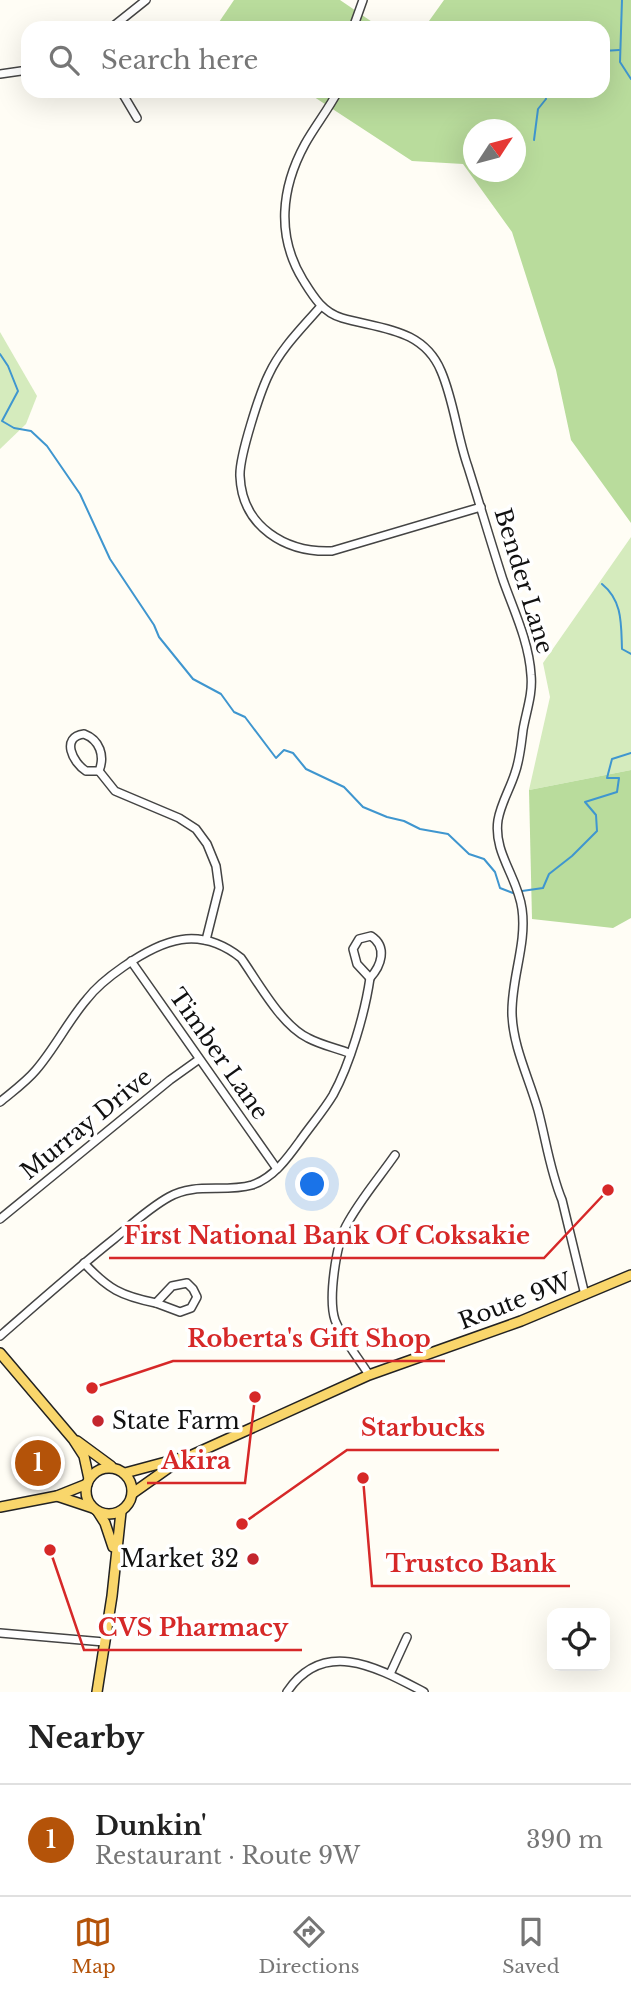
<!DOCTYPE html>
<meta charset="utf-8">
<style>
:root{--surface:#fff;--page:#f2f2f2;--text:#222;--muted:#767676;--line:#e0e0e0;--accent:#b45309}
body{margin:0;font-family:"Libre Baskerville",serif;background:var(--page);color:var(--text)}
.controls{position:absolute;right:21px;bottom:21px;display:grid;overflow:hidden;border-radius:14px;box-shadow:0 7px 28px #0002}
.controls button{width:63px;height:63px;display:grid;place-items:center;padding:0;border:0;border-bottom:2px solid var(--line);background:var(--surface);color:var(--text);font:35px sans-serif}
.compass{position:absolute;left:463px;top:119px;width:63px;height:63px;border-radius:50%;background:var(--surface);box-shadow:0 7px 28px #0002;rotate:54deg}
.you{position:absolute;left:313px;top:1185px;width:24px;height:24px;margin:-18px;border:5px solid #fff;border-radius:50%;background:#1a73e8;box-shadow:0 0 0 10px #1a73e833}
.badge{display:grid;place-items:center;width:46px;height:46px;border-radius:50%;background:var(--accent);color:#fff;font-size:23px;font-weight:700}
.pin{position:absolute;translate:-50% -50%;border:4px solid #fff;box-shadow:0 2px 7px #0006}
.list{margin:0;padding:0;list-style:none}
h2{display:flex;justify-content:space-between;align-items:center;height:91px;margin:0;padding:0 28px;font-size:30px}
h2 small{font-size:23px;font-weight:400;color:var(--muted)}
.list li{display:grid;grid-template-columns:46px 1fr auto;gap:21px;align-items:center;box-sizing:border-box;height:112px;padding:0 28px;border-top:2px solid var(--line)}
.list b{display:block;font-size:26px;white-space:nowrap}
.list p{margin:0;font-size:23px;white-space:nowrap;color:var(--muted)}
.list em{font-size:23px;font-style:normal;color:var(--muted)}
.icon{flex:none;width:38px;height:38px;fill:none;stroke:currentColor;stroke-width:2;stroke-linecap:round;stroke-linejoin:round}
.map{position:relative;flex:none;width:631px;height:1692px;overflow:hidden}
.search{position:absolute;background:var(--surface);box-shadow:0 7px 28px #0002;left:21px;right:21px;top:21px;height:77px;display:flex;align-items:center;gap:18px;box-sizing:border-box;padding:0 24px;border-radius:21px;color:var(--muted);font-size:26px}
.sheet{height:203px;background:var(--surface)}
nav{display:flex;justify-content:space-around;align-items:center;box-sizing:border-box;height:98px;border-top:2px solid var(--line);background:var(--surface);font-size:19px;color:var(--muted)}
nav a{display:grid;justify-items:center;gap:4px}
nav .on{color:var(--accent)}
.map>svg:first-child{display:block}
.green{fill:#d5ebbd}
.forest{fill:#b9dc9c;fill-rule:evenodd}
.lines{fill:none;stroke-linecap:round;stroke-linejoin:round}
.stream{stroke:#3f96cf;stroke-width:2}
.minor-casing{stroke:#444;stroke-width:10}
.major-casing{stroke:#222;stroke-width:12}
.minor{stroke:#fff;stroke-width:7}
.major{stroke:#f9d66b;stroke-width:9}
.poi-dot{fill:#c4262e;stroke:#fff;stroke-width:2.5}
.labels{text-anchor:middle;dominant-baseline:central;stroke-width:7;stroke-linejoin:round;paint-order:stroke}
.street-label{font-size:23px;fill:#111;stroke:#fff}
.poi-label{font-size:23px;fill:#111;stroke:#fff;text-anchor:start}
.leader{fill:none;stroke:#d62828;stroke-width:2.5}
.callout-dot{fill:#d62828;stroke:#fff;stroke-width:2.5}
.callout-label{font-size:24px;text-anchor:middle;font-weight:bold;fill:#d62828;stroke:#fff;stroke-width:7;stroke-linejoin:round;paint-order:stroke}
</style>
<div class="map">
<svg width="631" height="1692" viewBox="0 0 631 1692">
<rect width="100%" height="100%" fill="#fffdf5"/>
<g class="green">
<path d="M0,332L37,396L26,424L0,449Z"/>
<path d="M631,537V770L529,790L550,697L543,663Z"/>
</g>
<g class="forest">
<path d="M234,0H340L381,28H215Z"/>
<path d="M444,0H631V523L571,440L556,370L512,232L463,164L412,161L305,91H603V28H424ZM474,130H516V172H474Z"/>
<path d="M631,770V918L613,928L532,919L529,790Z"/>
</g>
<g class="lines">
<g class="stream">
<path d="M622,0L620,62L631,79"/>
<path d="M603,51L619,50"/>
<path d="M534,140L538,109L546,99L545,91"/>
<path d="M0,354L8,366L18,391L2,421L14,428L31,431L47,446L80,494L110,559L154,625L159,637L193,679L221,694L234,712L245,717L276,758L284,750L293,753L306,769L344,787L363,807L387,817L404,821L420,829L448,834L469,854L484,859L495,872L500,888L513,893"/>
<path d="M602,584C623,601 621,625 622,649L631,654"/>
<path d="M522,891L543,888L549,874L572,856L597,831L596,815L585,802L617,792L619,778H607L612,759L631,753"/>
</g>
<defs>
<g id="minor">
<path d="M111,28L146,0"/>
<path d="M353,28L363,0"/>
<path d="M0,74L28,70"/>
<path d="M121,91L137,118"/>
<path d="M338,91C328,110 315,126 305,144C281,188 276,236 303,280C313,296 322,312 342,318C380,329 423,328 441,371C454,401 457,436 468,467C480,505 491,543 503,580C514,611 529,642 531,675C533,694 526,712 523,730C521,745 520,759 515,773C510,789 501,803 498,820C493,853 518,877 522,909C527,944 511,979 512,1014C513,1047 529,1078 538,1110C546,1140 550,1171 562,1200L585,1295"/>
<path d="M321,306C303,327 281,348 269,374C260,392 239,457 240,476C242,527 286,553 332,551L481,507"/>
<path d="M84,734C100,740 105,756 99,771H86C73,763 60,737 84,734Z"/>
<path d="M99,771L115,791L179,818L196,829L207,844L216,866L219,888L206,940"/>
<path d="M371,936C388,947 381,966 370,978L357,964L353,949L359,939Z"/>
<path d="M131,961L277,1169"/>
<path d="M0,1102C12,1092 26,1082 36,1070C55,1048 68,1021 87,999C97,986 110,976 123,967C163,939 199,925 241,958C258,982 281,1025 308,1038C321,1045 336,1048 349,1053"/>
<path d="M0,1219L170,1080L198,1060"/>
<path d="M84,1263C108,1289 121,1296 156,1303"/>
<path d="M187,1283L193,1289L197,1297L191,1308L180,1312L156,1303L172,1286Z"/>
<path d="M0,1336C38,1303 75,1270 114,1239C131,1225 149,1208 169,1197C195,1182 224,1193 252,1185C274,1178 289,1156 302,1138C312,1124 324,1110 333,1095C350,1064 365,1013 370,978"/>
<path d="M369,1375C358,1357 343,1340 335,1320C328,1299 336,1245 346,1226C359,1201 379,1178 395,1155"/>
<path d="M0,1633L104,1642"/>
<path d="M390,1674L407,1637"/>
<path d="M287,1692C324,1637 378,1668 424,1692"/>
</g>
<g id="major">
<path d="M0,1353L73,1439L84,1456L89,1479"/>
<path d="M77,1441L111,1466"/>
<circle cx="109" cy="1491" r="23"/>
<path d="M125,1473L192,1455L369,1375L521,1321L631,1275"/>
<path d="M133,1493L174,1464"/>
<path d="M57,1496L93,1508"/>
<path d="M0,1507L57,1496L87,1484"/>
<path d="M98,1512L105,1523L113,1547"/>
<path d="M97,1692L112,1596L121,1512"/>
</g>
</defs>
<use href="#minor" class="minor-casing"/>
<use href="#major" class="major-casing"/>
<use href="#minor" class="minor"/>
<use href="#major" class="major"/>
</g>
<g class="poi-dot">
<circle cx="98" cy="1421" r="7"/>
<circle cx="253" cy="1559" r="7"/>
</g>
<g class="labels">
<g class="street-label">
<text transform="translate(524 581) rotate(73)">Bender Lane</text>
<text transform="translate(219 1054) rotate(55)">Timber Lane</text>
<text transform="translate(86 1124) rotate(-39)">Murray Drive</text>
<text transform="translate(515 1301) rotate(-21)">Route 9W</text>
</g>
<g class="poi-label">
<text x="112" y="1421">State Farm</text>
<text x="239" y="1559" text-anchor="end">Market 32</text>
</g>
</g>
<path class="leader" d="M608 1190L544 1258H109M92 1388L173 1361H445M242 1524L347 1450H499M255 1397L245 1483H147M363 1478L372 1586H570M50 1550L84 1650H302"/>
<g class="callout-dot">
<circle cx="608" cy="1190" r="7"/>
<circle cx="92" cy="1388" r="7"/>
<circle cx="242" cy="1524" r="7"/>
<circle cx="255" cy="1397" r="7"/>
<circle cx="363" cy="1478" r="7"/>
<circle cx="50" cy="1550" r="7"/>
</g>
<g class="callout-label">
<text x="327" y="1244">First National Bank Of Coksakie</text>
<text x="309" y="1347">Roberta's Gift Shop</text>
<text x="423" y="1436">Starbucks</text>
<text x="196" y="1469">Akira</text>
<text x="471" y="1572">Trustco Bank</text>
<text x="193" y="1636">CVS Pharmacy</text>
</g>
</svg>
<div class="controls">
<button><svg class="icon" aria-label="locate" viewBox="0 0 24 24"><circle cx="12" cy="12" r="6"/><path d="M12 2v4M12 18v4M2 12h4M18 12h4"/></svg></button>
</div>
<svg class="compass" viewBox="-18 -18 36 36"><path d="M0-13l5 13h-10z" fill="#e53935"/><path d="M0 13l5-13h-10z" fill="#767676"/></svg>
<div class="you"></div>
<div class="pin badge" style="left:38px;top:1463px">1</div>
<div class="search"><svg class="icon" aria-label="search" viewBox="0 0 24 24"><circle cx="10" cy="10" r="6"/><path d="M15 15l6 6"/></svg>Search here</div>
</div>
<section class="sheet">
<h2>Nearby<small></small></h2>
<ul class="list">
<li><span class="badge">1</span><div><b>Dunkin'</b><p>Restaurant · Route 9W</p></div><em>390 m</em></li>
</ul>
</section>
<nav>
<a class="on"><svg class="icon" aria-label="map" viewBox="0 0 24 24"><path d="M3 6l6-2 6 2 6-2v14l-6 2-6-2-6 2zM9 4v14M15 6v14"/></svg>Map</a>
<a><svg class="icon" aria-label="directions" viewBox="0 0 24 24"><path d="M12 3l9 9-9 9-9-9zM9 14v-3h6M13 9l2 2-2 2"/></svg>Directions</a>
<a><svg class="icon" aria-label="saved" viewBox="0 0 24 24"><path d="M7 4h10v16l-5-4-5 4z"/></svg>Saved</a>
</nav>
